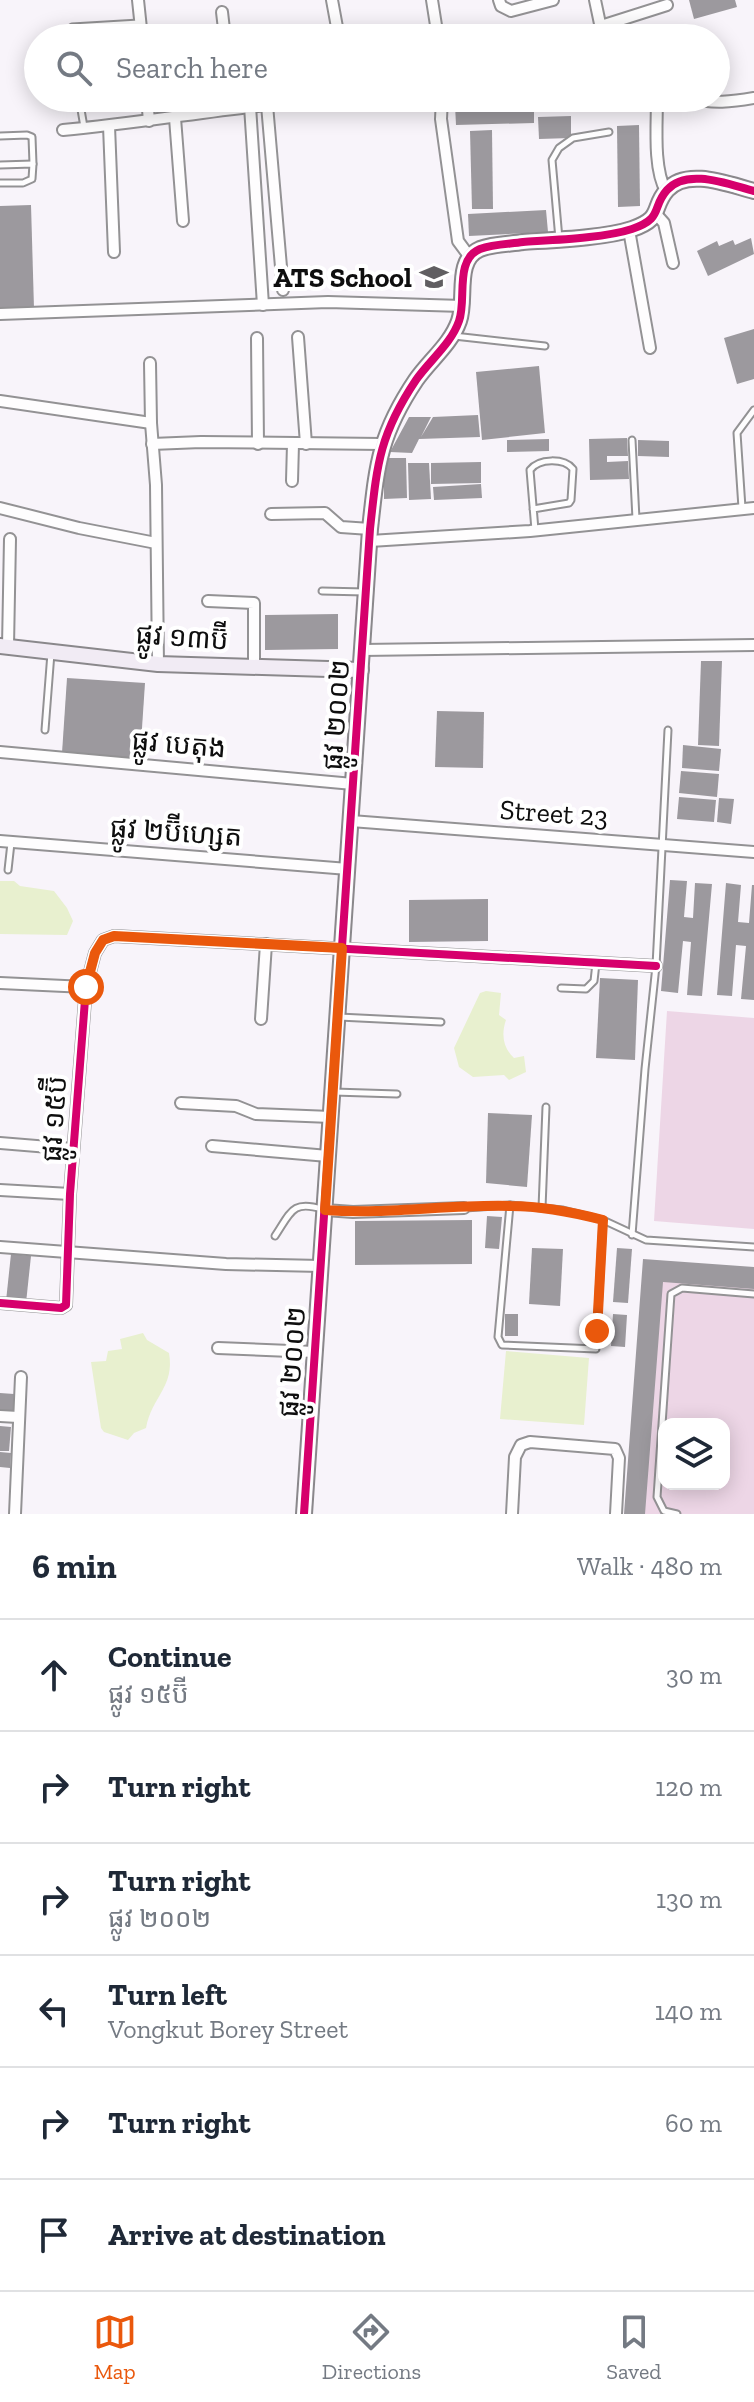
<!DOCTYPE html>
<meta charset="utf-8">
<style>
:root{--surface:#fff;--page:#f6f6f7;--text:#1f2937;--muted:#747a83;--line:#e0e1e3;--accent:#ea580c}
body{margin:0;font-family:"Zilla Slab","Noto Sans Khmer",serif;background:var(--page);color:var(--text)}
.controls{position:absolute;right:24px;bottom:24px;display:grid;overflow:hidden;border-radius:16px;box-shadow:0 4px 20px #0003}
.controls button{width:72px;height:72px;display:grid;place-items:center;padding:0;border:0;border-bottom:2px solid var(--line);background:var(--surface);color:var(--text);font:40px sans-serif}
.stop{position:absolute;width:24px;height:24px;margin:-18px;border:6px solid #ea580c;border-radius:50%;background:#fff}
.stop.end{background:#ea580c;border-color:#fff;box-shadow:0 2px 8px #0008}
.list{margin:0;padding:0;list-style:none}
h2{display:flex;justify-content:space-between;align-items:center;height:104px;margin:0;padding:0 32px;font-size:34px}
h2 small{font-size:26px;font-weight:400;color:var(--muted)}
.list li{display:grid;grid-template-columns:52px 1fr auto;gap:24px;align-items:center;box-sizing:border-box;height:112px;padding:0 32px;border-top:2px solid var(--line)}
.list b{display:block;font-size:30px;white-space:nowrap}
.list p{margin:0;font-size:26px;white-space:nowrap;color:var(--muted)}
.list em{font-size:26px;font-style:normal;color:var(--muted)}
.icon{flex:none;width:44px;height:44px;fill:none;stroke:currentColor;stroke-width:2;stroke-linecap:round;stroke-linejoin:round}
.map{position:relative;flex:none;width:754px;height:1514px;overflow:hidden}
.search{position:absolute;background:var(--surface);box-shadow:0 4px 20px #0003;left:24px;right:24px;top:24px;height:88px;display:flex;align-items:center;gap:20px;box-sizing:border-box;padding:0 28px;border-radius:44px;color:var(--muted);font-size:30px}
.sheet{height:776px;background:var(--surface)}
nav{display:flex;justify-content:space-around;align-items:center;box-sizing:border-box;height:112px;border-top:2px solid var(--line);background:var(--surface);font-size:22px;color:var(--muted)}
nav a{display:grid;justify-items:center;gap:4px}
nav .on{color:var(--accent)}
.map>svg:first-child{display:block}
.green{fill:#edd6e6;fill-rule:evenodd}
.water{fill:#e8f0cf}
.building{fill:#9c999e}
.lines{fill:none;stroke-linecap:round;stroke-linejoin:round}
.lane-casing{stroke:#939294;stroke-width:9}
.street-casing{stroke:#939294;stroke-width:14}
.secondary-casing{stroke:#8a888b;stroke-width:18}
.lane{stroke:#fefdfe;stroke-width:5}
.street{stroke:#fefdfe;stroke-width:10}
.secondary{stroke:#f1ebf4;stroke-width:14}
.cycleway-casing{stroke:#fff;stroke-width:13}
.cycleway{stroke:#d6006c;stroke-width:8}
.route{stroke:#ea580c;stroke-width:10}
.labels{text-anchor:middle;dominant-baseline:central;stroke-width:8;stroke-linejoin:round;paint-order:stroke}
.poi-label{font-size:28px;font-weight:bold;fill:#0e0e0e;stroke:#fff;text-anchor:end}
.street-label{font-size:28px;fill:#0e0e0e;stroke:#fff}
</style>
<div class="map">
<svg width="754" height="1514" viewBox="0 0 754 1514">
<rect width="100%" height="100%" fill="#f8f4fa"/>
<g class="green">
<path d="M667,1011L754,1018V1229L654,1221Z"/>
<path d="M660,1263L754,1271V1514H644ZM664,1424H724V1484H664Z"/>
</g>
<g class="water">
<path d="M0,881H14L20,886L54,891L67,908L73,921L67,935L0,934Z"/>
<path d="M486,991L501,993L499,1015L506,1020C501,1034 503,1048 514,1058L524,1056L526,1072L509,1080L504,1075L473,1077L459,1067L454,1048L480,993Z"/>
<path d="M143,1333L147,1340L169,1353C175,1387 152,1396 146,1428L134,1433L128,1440L104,1432L101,1428L91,1362L106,1361L108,1351L122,1349L120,1339Z"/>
<path d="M506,1351L589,1358L584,1425L500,1419Z"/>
</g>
<g class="building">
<path d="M689,0H735L737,7L694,19Z"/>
<path d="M534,102V123L456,125L455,105Z"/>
<path d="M571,116V138L539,139L538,117Z"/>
<path d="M639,125L640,206L618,207L617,126Z"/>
<path d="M492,130L493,209H472L470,131Z"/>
<path d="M31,205L34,308H0V206Z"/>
<path d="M546,210L548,232L469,236L468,214Z"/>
<path d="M751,238L754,254L708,276L697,251L717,241L719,246L733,240L735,245Z"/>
<path d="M754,329V379L737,384L724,338Z"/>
<path d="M539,366L545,433L482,440L476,372Z"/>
<path d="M478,415L480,437L419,439L412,453L390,452L409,417H431L421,437L433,417Z"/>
<path d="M627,438L628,456H607V462L628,461L629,479L590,480L589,439Z"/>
<path d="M549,439V451L507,452V440Z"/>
<path d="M638,440L669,441V457L638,456Z"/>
<path d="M384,458H406L407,498L384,499Z"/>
<path d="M481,462V483L431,484V463Z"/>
<path d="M408,463H429L431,499L409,500Z"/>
<path d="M481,484L482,498L434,500L433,487Z"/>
<path d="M338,614V649L265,650V615Z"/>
<path d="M701,661H722L719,746L698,745Z"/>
<path d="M67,678L145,683L140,758L62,753Z"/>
<path d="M437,711L484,712L483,768L435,767Z"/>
<path d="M683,745L721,749L719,771L682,768Z"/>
<path d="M681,771L719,774L717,797L679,793Z"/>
<path d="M679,797L716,800L714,822L677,819Z"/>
<path d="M719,798L734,799L731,824L717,822Z"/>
<path d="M670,880L687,881L684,917L693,918L695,883L712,884L702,996L687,995L691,942L683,941L678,993L661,991Z"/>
<path d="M726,883L741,885L738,922L749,923L752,885H754V1000L741,999L746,946L736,945L732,996L717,995Z"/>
<path d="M488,899V941L409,942V900Z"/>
<path d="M600,978L638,980L635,1060L596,1058Z"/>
<path d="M488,1113L532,1115L527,1187L486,1183Z"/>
<path d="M487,1216L502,1217L499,1249L485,1248Z"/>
<path d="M472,1220V1264L355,1265V1221Z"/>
<path d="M532,1248L563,1249L560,1306L529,1304Z"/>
<path d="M617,1248L632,1249L628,1303L613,1302Z"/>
<path d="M11,1254L31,1256L26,1303L6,1301Z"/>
<path d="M643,1259L754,1267V1289L663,1282L645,1514H624Z"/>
<rect x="505" y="1314" width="13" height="22"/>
<path d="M613,1314L627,1315L625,1347L611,1346Z"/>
<path d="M0,1393L14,1394L13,1412H0Z"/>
<path d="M0,1426L11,1427L9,1451H0Z"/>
<path d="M0,1452L11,1453L10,1468L0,1467Z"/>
</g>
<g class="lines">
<defs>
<g id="lane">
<path d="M72,27L139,23"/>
<path d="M79,98L84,127"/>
<path d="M0,136L27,135L32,137L33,164"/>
<path d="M0,165L33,164L32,179L23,183H0"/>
<path d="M559,239L552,160L559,148L573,138L609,132"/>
<path d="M454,336L545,346"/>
<path d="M632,440L636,519"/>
<path d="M742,508L737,433L754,410"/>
<path d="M533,509L569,503L571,500L573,469C564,458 539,458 530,470L535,530"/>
<path d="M322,591L365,592"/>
<path d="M45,730L51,653"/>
<path d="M8,870L11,843"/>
<path d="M561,988L586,989L594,981L596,963"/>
<path d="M339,1017L441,1022"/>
<path d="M334,1092L397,1094"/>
<path d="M510,1205L498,1337L502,1345L596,1349L603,1220"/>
<path d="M465,1208L510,1205L563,1210L603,1220L646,1240L754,1247"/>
<path d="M542,1208L546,1107"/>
<path d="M632,1235L645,1069L656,966L668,730"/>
<path d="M275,1236C291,1212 292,1200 322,1209"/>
<path d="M677,1514L664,1511L657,1497L671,1294L682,1288L754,1294"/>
</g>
<g id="street">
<path d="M138,0L142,38"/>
<path d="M332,0L339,38"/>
<path d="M432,0L438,38"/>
<path d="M499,0L501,6L511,11L553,0"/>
<path d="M595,0L603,38"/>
<path d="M222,12L225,38"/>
<path d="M601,26L667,5"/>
<path d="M147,98L149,121"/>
<path d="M442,98L441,119L458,241L469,256"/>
<path d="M657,98C657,124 653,169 666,191"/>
<path d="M691,98C712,104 732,102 754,98"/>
<path d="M267,105L283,290"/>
<path d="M250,106L263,305"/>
<path d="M175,118L183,221"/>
<path d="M109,126L114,252"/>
<path d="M63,130C164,121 264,100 365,98"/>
<path d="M656,214L664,223L673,263"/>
<path d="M629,230L650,348"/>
<path d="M0,314L328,302L463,306"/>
<path d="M298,337L306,444"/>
<path d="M257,338L258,444"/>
<path d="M150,363L151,423L156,485L158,664"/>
<path d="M0,401L151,423"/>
<path d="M152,444L201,442L382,444"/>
<path d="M292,481L293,444"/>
<path d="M0,508L79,528L156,543"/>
<path d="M271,514L325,513L341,527L370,529"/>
<path d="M370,541L530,531L754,508"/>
<path d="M208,601L254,603V668"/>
<path d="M8,646L10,539"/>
<path d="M362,650L754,645"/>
<path d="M0,752L353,784"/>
<path d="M351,821L754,852"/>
<path d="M0,841L348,869"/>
<path d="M0,983L86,987"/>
<path d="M261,1019L266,944"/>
<path d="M181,1103L236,1106L256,1114L331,1117"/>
<path d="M0,1143L73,1149"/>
<path d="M212,1146L328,1156"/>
<path d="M0,1190L70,1194"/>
<path d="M325,1210L353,1212L464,1208"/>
<path d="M0,1247L226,1264L321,1266"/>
<path d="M0,1303L61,1308L66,1305L70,1194L86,987L95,953L103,940L114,936L656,966"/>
<path d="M218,1348L315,1352"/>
<path d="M0,1416L18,1417"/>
<path d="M15,1514L21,1377"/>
<path d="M512,1514L515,1457L521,1445L530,1442L615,1449L619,1458L616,1514"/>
</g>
<g id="secondary">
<path d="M0,646L158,664L361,670"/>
<path d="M304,1514L370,529C377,465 379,435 416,380C430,360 451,344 459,321C467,299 454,260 480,249C493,244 509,244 523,242C552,240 605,238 632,229C664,218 651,208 667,190C687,167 730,185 754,191"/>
</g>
</defs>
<use href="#lane" class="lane-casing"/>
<use href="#street" class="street-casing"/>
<use href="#secondary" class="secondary-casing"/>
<use href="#lane" class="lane"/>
<use href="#street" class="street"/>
<use href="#secondary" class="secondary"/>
<defs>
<g id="cycleway">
<path d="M0,1303L61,1308L66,1305L70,1194L86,987L95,953L103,940L114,936L656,966"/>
<path d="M304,1514L370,529C377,465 379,435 416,380C430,360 451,344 459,321C467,299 454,260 480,249C493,244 509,244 523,242C552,240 605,238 632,229C664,218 651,208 667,190C687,167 730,185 754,191"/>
</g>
</defs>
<use href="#cycleway" class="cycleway-casing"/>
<use href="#cycleway" class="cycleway"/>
</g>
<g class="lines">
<path class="route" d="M86,987L95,953L103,940L114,936L342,948L325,1210C387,1215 449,1204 511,1206C542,1206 572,1212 603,1220L597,1331"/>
</g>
<defs>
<symbol id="school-bare" viewBox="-9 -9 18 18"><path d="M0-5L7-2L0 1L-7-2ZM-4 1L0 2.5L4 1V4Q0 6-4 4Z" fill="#605e61" stroke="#fff" stroke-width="2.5" paint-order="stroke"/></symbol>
</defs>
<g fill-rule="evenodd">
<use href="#school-bare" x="414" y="257" width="40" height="40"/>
</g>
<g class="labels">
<g class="poi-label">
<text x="412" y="277">ATS School</text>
</g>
<g class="street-label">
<text transform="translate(182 637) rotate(4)">ផ្លូវ ១៣ប៊ី</text>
<text transform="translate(336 715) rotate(-86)">ផ្លូវ ២០០២</text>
<text transform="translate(179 744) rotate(5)">ផ្លូវ បេតុង</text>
<text transform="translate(554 813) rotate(4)">Street 23</text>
<text transform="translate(176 832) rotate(4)">ផ្លូវ ២ប៊ីហ្សេត</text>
<text transform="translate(54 1119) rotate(-86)">ផ្លូវ ១៥ប៊ី</text>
<text transform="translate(292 1362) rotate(-86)">ផ្លូវ ២០០២</text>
</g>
</g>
</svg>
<div class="controls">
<button><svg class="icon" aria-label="layers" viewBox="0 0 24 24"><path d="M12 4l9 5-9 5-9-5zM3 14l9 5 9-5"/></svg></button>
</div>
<div class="stop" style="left:86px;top:987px"></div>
<div class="stop end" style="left:597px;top:1331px"></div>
<div class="search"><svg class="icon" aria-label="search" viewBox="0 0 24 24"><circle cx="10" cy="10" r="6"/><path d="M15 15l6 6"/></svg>Search here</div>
</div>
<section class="sheet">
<h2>6 min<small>Walk · 480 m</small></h2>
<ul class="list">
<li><svg class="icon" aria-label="ahead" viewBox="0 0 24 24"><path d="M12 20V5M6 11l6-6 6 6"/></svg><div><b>Continue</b><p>ផ្លូវ ១៥ប៊ី</p></div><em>30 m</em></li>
<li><svg class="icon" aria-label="right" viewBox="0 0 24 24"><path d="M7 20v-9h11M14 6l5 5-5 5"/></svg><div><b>Turn right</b></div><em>120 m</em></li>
<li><svg class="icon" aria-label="right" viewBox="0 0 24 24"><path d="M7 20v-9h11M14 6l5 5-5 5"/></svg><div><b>Turn right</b><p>ផ្លូវ ២០០២</p></div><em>130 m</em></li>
<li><svg class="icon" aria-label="left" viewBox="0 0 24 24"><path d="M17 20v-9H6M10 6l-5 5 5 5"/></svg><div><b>Turn left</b><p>Vongkut Borey Street</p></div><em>140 m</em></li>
<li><svg class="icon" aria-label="right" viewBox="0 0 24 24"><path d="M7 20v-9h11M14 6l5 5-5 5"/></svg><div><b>Turn right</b></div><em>60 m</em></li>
<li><svg class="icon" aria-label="arrive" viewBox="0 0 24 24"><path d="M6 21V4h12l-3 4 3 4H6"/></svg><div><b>Arrive at destination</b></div></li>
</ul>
</section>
<nav>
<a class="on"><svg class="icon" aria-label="map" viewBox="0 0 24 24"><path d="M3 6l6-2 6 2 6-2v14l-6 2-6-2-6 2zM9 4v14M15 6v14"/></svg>Map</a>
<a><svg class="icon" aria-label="directions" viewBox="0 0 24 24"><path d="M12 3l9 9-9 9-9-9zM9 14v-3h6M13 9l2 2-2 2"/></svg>Directions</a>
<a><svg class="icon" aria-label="saved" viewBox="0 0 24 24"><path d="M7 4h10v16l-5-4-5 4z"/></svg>Saved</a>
</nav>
